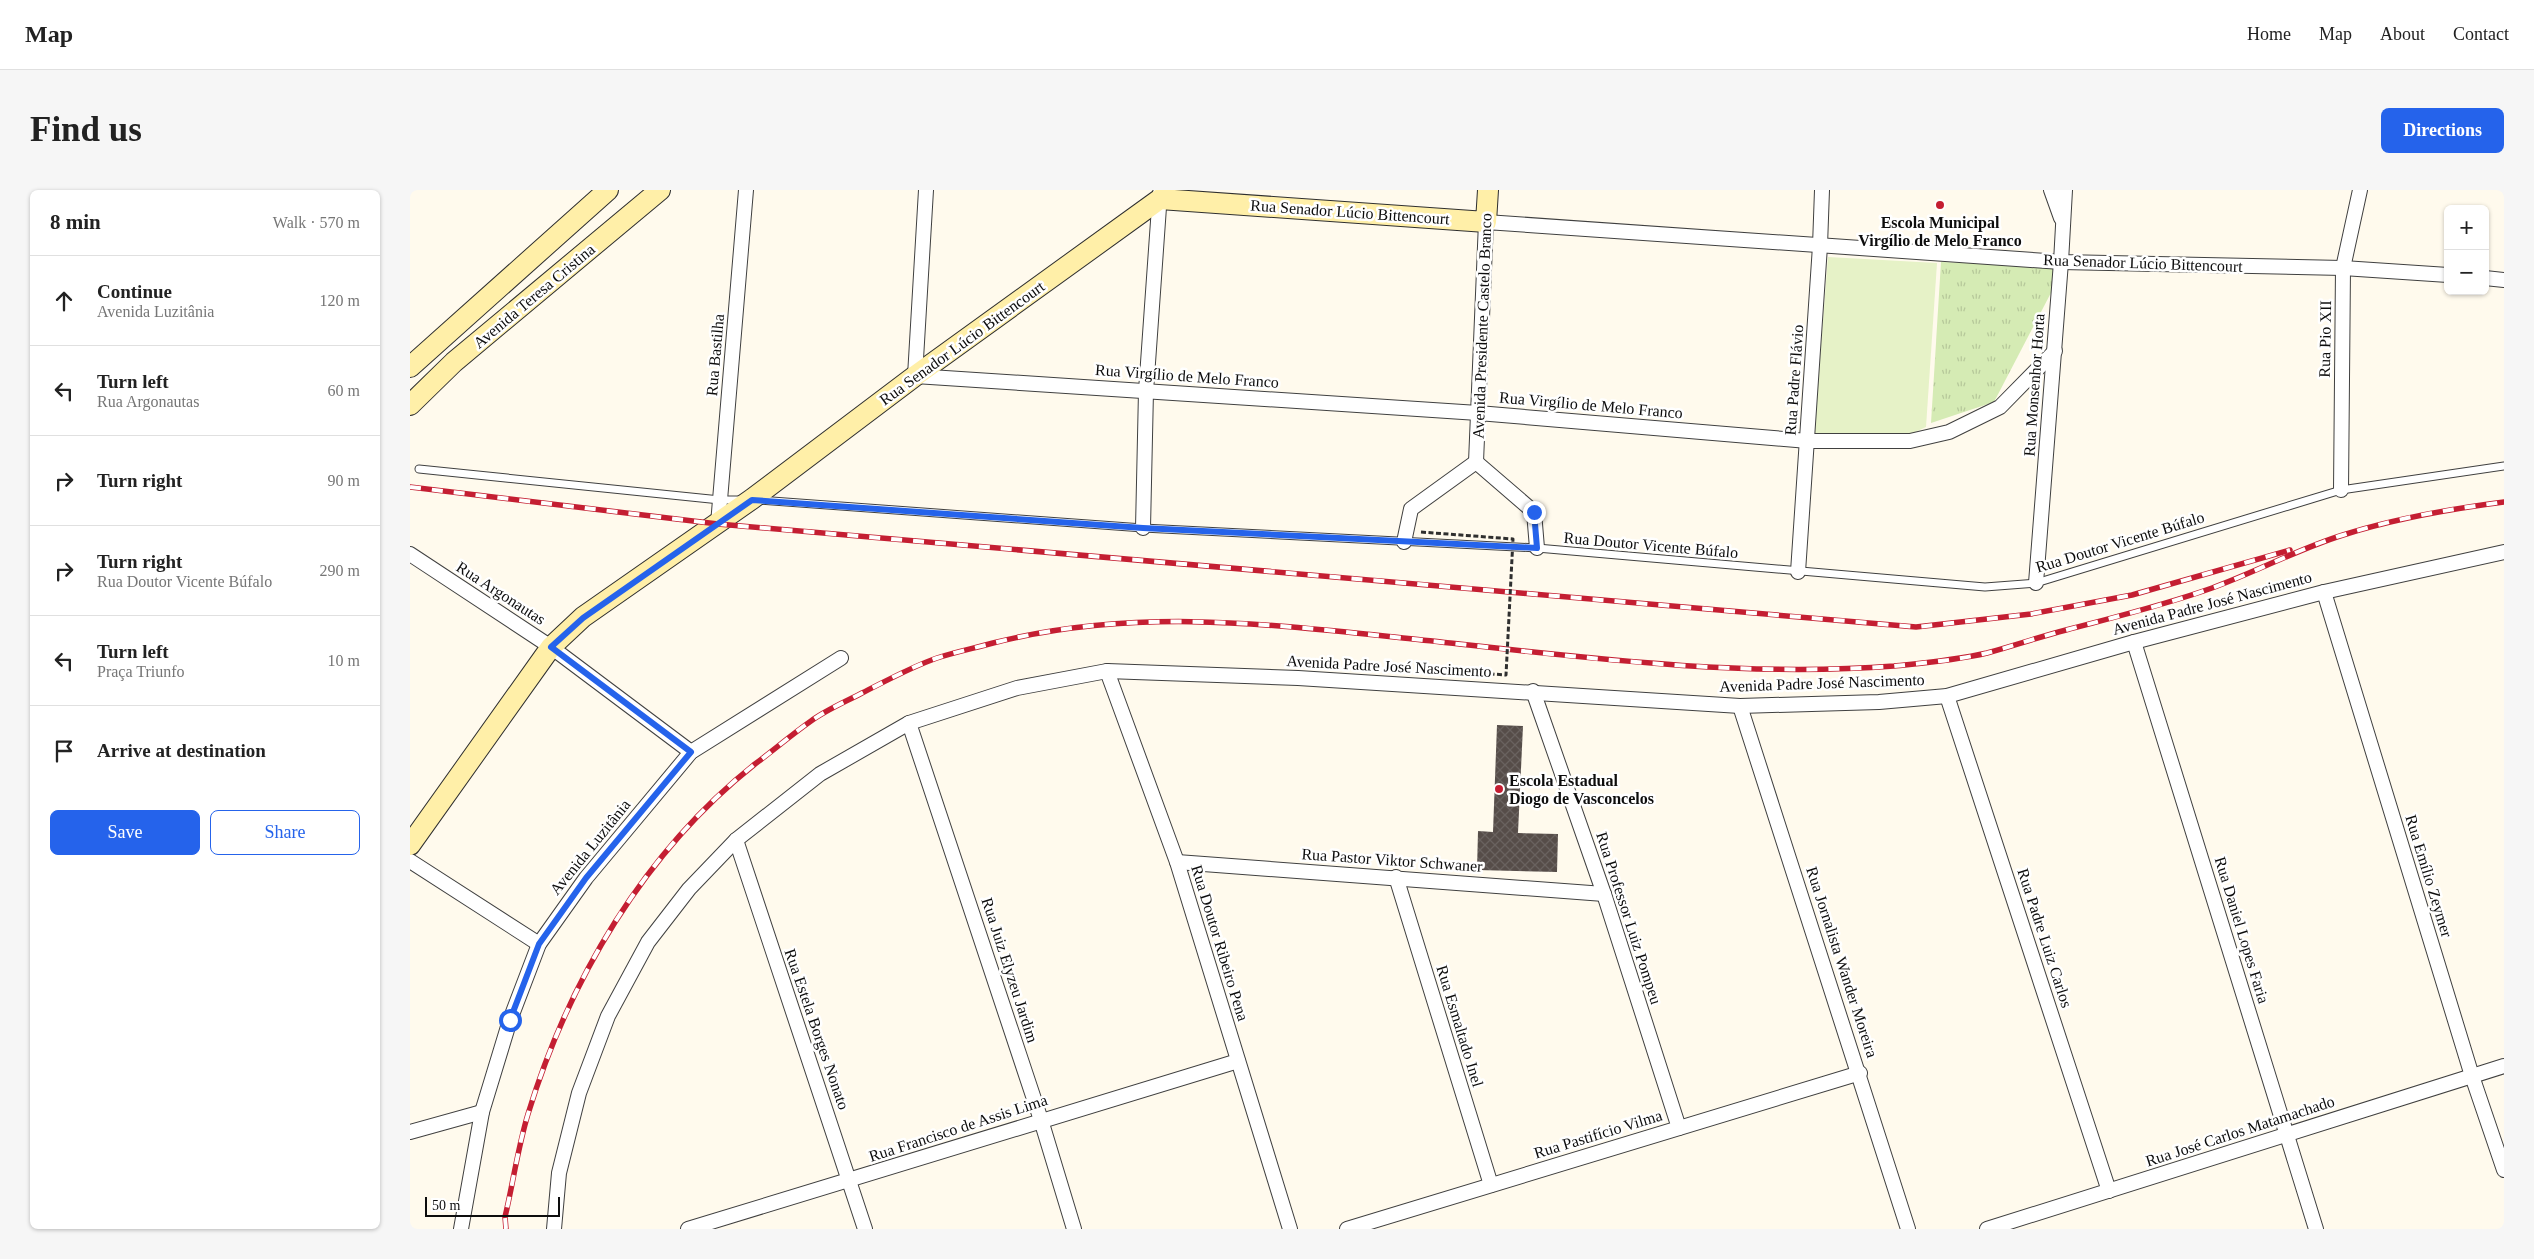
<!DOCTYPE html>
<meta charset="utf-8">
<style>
:root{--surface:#fff;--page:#f6f6f6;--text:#222;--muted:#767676;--line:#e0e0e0;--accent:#2563eb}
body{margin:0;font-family:Georgia,serif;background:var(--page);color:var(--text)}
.controls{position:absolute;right:15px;top:15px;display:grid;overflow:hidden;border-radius:8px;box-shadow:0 1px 4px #0004}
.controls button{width:45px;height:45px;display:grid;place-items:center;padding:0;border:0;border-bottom:1px solid var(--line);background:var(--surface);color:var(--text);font:25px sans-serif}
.scale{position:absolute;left:15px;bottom:12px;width:135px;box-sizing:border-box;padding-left:5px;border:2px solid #0d0d0d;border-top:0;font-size:14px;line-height:18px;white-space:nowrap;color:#0d0d0d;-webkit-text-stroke:4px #fff;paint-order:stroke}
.stop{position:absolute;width:15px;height:15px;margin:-11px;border:4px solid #2563eb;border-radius:50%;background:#fff}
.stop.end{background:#2563eb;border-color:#fff;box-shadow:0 1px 5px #0008}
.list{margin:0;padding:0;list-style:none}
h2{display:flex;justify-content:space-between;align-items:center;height:65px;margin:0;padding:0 20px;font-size:21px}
h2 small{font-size:16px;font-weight:400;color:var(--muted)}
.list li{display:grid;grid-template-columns:32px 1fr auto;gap:15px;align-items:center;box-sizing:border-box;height:90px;padding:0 20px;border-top:1px solid var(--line)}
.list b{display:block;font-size:19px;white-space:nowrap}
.list p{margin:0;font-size:16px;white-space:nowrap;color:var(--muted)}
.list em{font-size:16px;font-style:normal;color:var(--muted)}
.actions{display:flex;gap:10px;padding:15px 20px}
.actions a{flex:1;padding:11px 0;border:1px solid var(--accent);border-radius:8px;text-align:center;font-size:18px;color:var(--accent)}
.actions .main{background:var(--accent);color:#fff}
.icon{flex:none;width:28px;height:28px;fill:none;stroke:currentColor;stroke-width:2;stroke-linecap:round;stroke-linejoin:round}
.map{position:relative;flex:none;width:2094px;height:1039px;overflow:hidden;border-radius:8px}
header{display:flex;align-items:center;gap:30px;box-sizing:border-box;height:70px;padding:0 25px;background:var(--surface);border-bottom:1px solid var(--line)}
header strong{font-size:24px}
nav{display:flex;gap:28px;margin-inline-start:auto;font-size:18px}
.intro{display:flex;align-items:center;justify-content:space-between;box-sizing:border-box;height:120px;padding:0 30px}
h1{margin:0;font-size:35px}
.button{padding:12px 22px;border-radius:8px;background:var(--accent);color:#fff;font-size:18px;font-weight:700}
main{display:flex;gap:30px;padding:0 30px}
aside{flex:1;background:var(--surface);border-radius:8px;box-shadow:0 1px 4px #0004}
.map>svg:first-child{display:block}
.park{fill:url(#park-tufts)}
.pitch{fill:#e6f2c7}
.building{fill:url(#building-cross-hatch)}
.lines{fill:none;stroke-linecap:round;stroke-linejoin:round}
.lane-casing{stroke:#404040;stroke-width:9}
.street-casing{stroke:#404040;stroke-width:16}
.secondary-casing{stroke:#2f2f2f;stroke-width:22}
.lane{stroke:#fff;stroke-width:7}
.street{stroke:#fff;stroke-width:14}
.secondary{stroke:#ffefa8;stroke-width:20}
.rail-casing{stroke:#c41e32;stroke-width:5.5}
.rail{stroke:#fff;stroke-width:4;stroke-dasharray:11;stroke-linecap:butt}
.path-bridge{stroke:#2f2f2f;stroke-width:3;stroke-dasharray:5 2.5;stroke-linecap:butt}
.route{stroke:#2563eb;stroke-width:6}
.poi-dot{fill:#c41e32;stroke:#fff;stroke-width:2}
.labels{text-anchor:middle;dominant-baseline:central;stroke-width:5;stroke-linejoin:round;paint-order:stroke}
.street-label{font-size:16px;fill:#0d0d0d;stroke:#fff}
.poi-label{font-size:16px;font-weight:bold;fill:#0d0d0d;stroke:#fff}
</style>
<header>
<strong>Map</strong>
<nav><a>Home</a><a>Map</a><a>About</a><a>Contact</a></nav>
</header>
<div class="intro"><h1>Find us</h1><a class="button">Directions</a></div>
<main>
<aside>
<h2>8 min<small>Walk · 570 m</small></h2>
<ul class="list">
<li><svg class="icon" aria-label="ahead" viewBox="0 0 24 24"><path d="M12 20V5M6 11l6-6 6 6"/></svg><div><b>Continue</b><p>Avenida Luzitânia</p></div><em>120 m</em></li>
<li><svg class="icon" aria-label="left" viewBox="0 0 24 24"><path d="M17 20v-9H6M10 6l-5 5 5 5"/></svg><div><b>Turn left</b><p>Rua Argonautas</p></div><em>60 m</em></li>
<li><svg class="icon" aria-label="right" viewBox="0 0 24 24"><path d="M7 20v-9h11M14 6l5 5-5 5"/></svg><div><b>Turn right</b></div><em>90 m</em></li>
<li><svg class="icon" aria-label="right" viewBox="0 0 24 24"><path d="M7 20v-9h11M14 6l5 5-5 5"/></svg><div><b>Turn right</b><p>Rua Doutor Vicente Búfalo</p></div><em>290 m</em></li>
<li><svg class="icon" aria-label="left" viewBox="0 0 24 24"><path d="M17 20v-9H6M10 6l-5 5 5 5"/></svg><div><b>Turn left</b><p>Praça Triunfo</p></div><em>10 m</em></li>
<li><svg class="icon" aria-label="arrive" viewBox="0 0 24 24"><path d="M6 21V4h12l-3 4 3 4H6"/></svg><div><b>Arrive at destination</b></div></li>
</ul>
<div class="actions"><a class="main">Save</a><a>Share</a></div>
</aside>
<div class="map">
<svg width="2094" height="1039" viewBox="0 0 2094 1039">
<defs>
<pattern id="park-tufts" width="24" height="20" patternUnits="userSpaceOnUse" patternTransform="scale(1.25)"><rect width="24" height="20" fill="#d5ebb4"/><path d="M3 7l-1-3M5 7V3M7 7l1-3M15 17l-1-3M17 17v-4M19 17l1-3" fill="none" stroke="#b6c89a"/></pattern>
<pattern id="building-cross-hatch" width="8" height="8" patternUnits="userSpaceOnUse" patternTransform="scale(1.25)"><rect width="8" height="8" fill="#564d49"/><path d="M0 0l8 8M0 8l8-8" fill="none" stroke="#69625f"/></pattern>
</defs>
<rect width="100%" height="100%" fill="#fffaed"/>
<path class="park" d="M1531,72L1643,76L1644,97L1584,212L1521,233Z"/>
<path class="pitch" d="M1418,67L1527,73L1516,237L1503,243L1404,244Z"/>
<path class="building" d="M1087,535L1113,536L1108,643L1148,644L1147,682L1067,680L1068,641L1083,642Z"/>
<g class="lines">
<defs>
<g id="lane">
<path d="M9,279L310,310H333"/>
<path d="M348,310L733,338L1127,358L1575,397L1626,393L1931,300L2094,276"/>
</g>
<g id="street">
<path d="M516,0L505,186L1068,223L1398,251H1500L1539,242L1590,217L1645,161"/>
<path d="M1641,0L1651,28"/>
<path d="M2075,88L2094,90"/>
<path d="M1066,272L1076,32L1651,72L1933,78L2038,85"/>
<path d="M1066,272L1124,322L1127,358"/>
<path d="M1931,300L1933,78L1950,0"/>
<path d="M308,334L336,0"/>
<path d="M733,338L736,201L750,3"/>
<path d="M994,352L1001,319L1066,272"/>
<path d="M0,364L141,457L281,562"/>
<path d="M1388,382L1410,56L1412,0"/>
<path d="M1626,393L1651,72L1655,0"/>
<path d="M1914,402L2062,886L2094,980"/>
<path d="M1724,452L1906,1039"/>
<path d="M697,481L767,672L880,1039"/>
<path d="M1123,501L1194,704L1269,938"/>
<path d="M1537,506L1699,1001"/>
<path d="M1330,516L1498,1039"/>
<path d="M499,533L631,930L664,1039"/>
<path d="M326,650L455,1039"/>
<path d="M0,671L129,754"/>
<path d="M767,672L1194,704"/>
<path d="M986,687L1081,995"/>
<path d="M0,942L72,922"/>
<path d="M51,1039L72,922L100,830L129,754L176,688L281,562L431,468"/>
<path d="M144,1039L149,983L169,903L198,826L238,752L279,699L326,650L410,584L499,533L607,498L697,481L888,488L1330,516L1469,512L1537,506L1724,452L1914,402L2094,362"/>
<path d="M278,1039L828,871"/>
<path d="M937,1039L1450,883"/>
<path d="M1577,1039L2094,876"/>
</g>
<g id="secondary">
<path d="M0,177L198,0"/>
<path d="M0,215L44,172L250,0"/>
<path d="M0,655L141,457L173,427L342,309L505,186L750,9L1076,32L1078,0"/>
</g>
</defs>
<use href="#lane" class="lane-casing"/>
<use href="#street" class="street-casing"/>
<use href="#secondary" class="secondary-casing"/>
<use href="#lane" class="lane"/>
<use href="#street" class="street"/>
<use href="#secondary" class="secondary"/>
<defs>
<g id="rail">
<path d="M0,297L308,334L1506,437L1621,424L1722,405L1880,360"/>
<path d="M96,1039L95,1027C103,993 108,957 118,924C159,790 234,662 345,574C364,560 381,545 401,531C416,520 435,512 452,503C476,491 501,477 527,468C545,462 565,458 583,453C726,417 859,434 1003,449C1162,466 1324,488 1484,476C1514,473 1547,470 1577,463C1603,456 1629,447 1656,440C1705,427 1755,415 1802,398C1846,382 1888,359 1933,345C1986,328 2040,319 2094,312"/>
</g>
</defs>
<use href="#rail" class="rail-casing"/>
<use href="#rail" class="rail"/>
<path class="path-bridge" d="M1011,342L1103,349L1096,485L1014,479"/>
</g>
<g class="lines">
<path class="route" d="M100,830L129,754L176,688L281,562L141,457L173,428L342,310L733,338L1127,358L1124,322"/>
</g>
<g class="poi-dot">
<circle cx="1530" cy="15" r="5"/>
<circle cx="1089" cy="599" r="5"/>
</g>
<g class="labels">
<g class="street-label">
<text transform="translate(940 22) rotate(4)">Rua Senador Lúcio Bittencourt</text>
<text transform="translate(1733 73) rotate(2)">Rua Senador Lúcio Bittencourt</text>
<text transform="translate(124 106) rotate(-40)">Avenida Teresa Cristina</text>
<text transform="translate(1072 136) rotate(-88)">Avenida Presidente Castelo Branco</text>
<text transform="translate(1915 149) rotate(-89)">Rua Pio XII</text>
<text transform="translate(552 153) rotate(-36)">Rua Senador Lúcio Bittencourt</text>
<text transform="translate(305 165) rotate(-85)">Rua Bastilha</text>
<text transform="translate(777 186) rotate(4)">Rua Virgílio de Melo Franco</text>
<text transform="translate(1384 190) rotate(-86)">Rua Padre Flávio</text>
<text transform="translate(1624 195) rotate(-86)">Rua Monsenhor Horta</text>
<text transform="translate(1181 215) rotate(5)">Rua Virgílio de Melo Franco</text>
<text transform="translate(1710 352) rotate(-17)">Rua Doutor Vicente Búfalo</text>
<text transform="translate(1241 355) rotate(5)">Rua Doutor Vicente Búfalo</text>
<text transform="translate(91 403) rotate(33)">Rua Argonautas</text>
<text transform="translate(1802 413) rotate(-15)">Avenida Padre José Nascimento</text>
<text transform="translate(979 476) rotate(3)">Avenida Padre José Nascimento</text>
<text transform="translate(1412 493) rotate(-2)">Avenida Padre José Nascimento</text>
<text transform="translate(180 657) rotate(-51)">Avenida Luzitânia</text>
<text transform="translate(982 670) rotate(4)">Rua Pastor Viktor Schwaner</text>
<text transform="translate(2019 686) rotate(73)">Rua Emílio Zeymer</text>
<text transform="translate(1219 728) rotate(72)">Rua Professor Luiz Pompeu</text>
<text transform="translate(1832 740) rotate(73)">Rua Daniel Lopes Faria</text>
<text transform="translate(1635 748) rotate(72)">Rua Padre Luiz Carlos</text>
<text transform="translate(810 753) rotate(73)">Rua Doutor Ribeiro Pena</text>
<text transform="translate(1432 772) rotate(72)">Rua Jornalista Wander Moreira</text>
<text transform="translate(600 780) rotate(72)">Rua Juiz Elyzeu Jardim</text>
<text transform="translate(1050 836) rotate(73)">Rua Esmaltado Inel</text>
<text transform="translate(407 839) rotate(71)">Rua Estela Borges Nonato</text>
<text transform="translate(548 938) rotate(-18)">Rua Francisco de Assis Lima</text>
<text transform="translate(1830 941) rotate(-18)">Rua José Carlos Matamachado</text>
<text transform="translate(1188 944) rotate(-17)">Rua Pastifício Vilma</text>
</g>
<g class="poi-label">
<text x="1530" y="32">Escola Municipal<tspan x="1530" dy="18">Virgílio de Melo Franco</tspan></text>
<text x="1099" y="590" text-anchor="start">Escola Estadual<tspan x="1099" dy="18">Diogo de Vasconcelos</tspan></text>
</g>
</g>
</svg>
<div class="controls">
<button>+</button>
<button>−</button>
</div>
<div class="scale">50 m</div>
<div class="stop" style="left:100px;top:830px"></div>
<div class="stop end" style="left:1124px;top:322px"></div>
</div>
</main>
